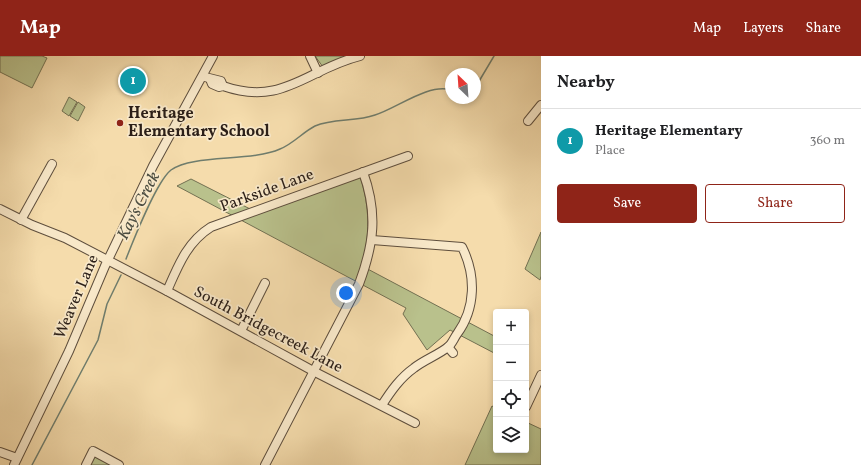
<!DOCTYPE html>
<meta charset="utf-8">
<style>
:root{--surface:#fff;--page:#f2f2f2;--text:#202124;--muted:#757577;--line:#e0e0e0;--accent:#8f2418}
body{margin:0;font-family:Vollkorn,serif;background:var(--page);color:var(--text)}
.controls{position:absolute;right:12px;bottom:12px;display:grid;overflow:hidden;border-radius:4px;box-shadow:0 2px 6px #0003}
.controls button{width:36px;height:36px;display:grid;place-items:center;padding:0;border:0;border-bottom:1px solid var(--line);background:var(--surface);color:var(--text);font:20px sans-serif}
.compass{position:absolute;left:445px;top:12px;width:36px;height:36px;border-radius:50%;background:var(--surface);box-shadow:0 2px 6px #0003;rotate:335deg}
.you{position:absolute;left:346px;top:237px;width:14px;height:14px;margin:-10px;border:3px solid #fff;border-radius:50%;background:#1a73e8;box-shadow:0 0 0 6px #1a73e833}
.badge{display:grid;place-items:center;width:26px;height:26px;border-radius:50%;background:var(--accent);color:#fff;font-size:13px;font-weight:700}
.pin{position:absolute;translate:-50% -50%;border:2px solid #fff;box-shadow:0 1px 4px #0006}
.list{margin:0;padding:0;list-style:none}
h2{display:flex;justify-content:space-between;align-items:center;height:52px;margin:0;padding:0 16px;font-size:17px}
h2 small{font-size:13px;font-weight:400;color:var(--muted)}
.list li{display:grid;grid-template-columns:26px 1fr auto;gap:12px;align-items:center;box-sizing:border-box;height:64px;padding:0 16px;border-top:1px solid var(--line)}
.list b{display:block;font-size:15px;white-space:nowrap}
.list p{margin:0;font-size:13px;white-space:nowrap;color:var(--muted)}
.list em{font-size:13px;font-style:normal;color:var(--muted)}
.actions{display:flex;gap:8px;padding:12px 16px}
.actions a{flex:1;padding:9px 0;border:1px solid var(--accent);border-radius:4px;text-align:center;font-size:14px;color:var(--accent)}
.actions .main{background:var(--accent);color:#fff}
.icon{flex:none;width:22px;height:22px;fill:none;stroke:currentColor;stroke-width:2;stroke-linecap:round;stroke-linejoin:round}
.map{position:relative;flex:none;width:541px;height:409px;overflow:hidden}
header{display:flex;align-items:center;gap:24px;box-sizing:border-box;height:56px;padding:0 20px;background:var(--accent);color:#fff}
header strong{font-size:19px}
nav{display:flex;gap:22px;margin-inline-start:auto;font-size:14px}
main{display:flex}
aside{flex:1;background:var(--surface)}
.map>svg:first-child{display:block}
.green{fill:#b9c18c;stroke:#727052}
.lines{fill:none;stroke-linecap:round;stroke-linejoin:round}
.stream{stroke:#6f7d6d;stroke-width:1.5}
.minor-casing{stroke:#5e4e3d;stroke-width:10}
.minor{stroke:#f8e8c9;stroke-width:8}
.poi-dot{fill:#8f2418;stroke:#f8e8c9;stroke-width:1.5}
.labels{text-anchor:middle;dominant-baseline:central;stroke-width:3.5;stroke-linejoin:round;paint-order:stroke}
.poi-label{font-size:16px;font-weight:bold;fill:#2b1f18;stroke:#f8e8c9;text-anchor:start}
.street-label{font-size:16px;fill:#2b1f18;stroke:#f8e8c9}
.water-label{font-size:17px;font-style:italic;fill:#4d4e42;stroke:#f8e8c9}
</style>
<header>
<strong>Map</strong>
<nav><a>Map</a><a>Layers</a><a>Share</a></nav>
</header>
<main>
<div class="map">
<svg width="541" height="409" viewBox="0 0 541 409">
<rect width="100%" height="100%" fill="#f5dcac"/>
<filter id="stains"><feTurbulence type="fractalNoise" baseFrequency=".005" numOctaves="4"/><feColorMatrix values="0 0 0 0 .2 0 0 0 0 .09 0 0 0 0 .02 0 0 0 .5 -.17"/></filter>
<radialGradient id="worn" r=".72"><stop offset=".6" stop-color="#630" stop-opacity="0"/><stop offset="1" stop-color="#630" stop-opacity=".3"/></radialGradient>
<g class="green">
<path d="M0,0H42L47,2L32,32L0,16Z"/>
<path d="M315,0H346L323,11Z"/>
<path d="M69,41L77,46L69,60L62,55Z"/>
<path d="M78,46L85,51L78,65L70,60Z"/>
<path d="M360,120C370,151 370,179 362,210L496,281V298L450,274L427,294L403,258L406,252L177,130L191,123L258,157Z"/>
<path d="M541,176V220L540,224L525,213Z"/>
<path d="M492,350L496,352V394H526V366L541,373V409H465Z"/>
<path d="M95,399L112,409H90Z"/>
</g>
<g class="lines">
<g class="stream">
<path d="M475,32L494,0"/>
<path d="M464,42H465"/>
<path d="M126,203C133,185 157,125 171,114C193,98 251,106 280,93C293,88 303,76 315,70C333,62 356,66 375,59C396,53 428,27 451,34"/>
<path d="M32,409L98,284L107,248L121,219"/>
</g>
<defs>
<g id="minor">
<path d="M310,0L318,17"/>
<path d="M205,21L221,25L223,30"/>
<path d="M210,23L212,28L219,31L223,30C283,51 307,13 360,0"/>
<path d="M528,65L541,49"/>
<path d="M0,153L32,169L65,182L167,235L315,316L415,367"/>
<path d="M21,164L52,108"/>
<path d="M372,184L462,191C476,219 476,252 457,278C454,282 452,288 448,291C438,299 424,304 414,312C400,322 391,335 382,349"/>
<path d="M167,235C178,210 187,186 211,171L408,100"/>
<path d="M241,275L265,227"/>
<path d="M448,291L453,297"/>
<path d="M526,351L541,319"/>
<path d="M0,396L17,402"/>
<path d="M14,409L69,295L105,210L153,110L213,0"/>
<path d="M86,409L93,395L119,409"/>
<path d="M265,409L359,228C374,188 378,157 363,116"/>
</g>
</defs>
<use href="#minor" class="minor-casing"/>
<use href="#minor" class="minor"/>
</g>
<circle class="poi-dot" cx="120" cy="67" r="4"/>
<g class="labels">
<g class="poi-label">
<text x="128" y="58">Heritage<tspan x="128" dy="18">Elementary School</tspan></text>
</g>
<g class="street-label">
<text transform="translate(267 135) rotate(-20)">Parkside Lane</text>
<text transform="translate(77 241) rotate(-67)">Weaver Lane</text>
<text transform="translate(268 274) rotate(28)">South Bridgecreek Lane</text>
</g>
<g class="water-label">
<text transform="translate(139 150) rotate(-63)">Kay's Creek</text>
</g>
</g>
<rect width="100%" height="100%" filter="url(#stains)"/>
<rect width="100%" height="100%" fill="url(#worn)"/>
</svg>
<div class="controls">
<button>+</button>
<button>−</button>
<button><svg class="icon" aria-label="locate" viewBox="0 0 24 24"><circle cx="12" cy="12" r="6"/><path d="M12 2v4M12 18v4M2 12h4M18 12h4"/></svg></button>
<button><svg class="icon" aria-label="layers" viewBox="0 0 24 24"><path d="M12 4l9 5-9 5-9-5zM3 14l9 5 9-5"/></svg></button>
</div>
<svg class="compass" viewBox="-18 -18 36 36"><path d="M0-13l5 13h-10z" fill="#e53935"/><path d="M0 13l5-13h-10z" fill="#757577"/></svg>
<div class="you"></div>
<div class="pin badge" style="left:133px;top:25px;background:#0f9aa8">1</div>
</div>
<aside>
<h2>Nearby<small></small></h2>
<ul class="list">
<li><span class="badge" style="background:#0f9aa8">1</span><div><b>Heritage Elementary</b><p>Place</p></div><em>360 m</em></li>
</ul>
<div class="actions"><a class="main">Save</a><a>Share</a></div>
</aside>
</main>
